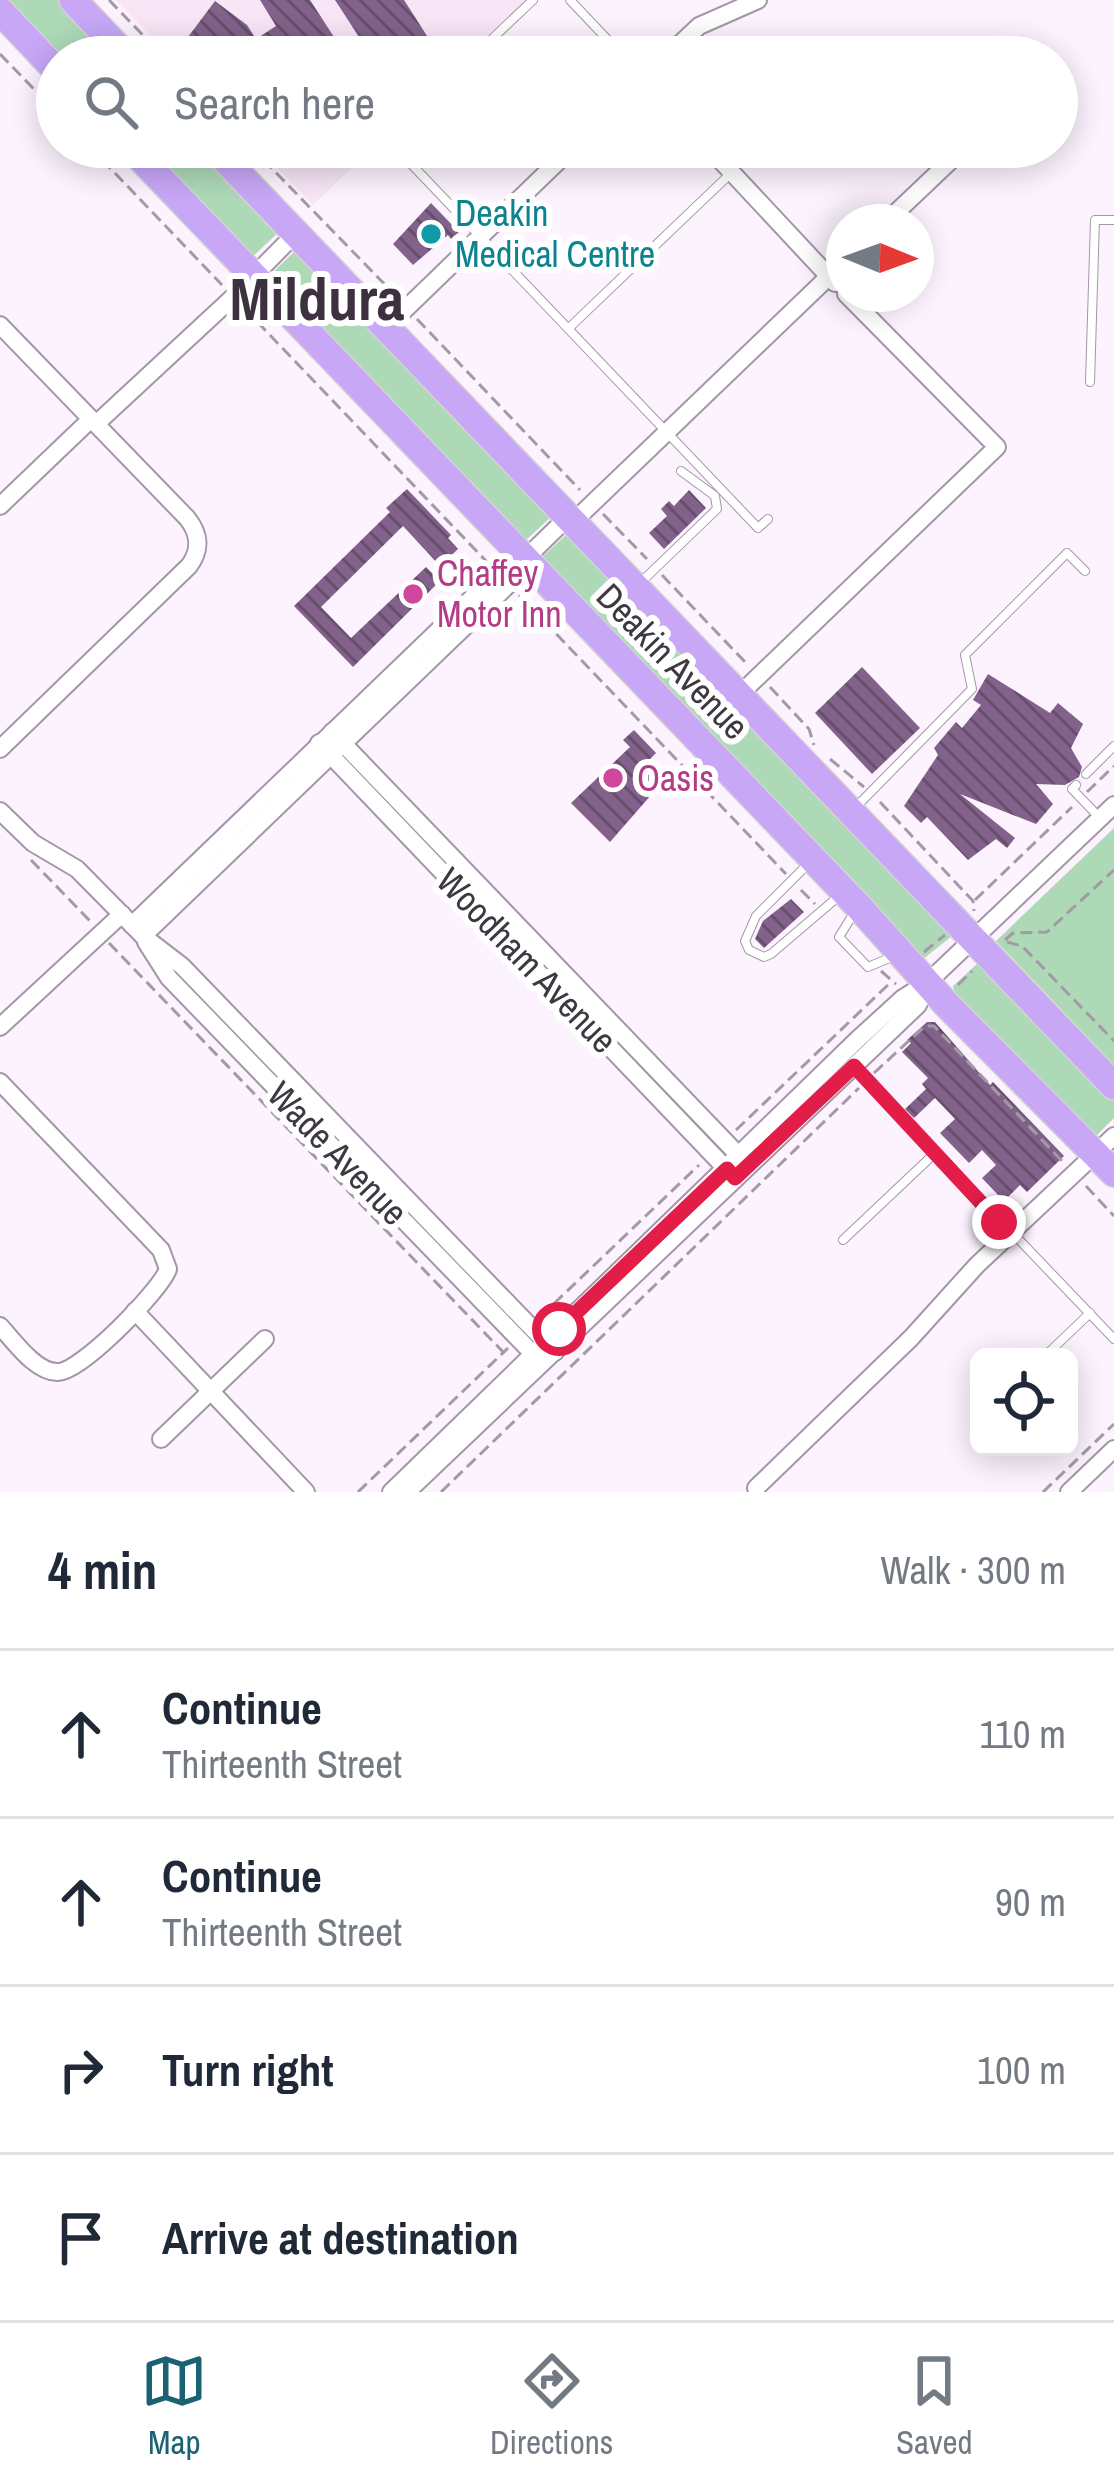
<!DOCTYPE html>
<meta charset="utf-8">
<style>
:root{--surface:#fff;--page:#f6f6f7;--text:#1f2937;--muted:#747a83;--line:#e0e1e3;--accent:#1a6271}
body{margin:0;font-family:"Archivo Narrow",sans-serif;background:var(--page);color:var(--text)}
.controls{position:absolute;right:36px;bottom:36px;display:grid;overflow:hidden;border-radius:18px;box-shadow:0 6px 30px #0003}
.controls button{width:108px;height:108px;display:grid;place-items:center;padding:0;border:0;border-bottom:3px solid var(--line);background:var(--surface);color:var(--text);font:60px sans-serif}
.compass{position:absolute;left:826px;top:204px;width:108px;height:108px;border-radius:50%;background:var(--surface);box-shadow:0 6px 30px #0003;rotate:91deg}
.stop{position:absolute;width:36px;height:36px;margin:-27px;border:9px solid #e11d48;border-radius:50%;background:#fff}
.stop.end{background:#e11d48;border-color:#fff;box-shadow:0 3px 12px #0008}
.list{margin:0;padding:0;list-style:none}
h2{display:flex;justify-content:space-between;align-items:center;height:156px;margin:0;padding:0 48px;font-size:51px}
h2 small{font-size:39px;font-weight:400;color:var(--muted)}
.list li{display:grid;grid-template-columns:78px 1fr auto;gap:36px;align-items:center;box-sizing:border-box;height:168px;padding:0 48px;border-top:3px solid var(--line)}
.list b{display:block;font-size:45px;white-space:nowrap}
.list p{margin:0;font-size:39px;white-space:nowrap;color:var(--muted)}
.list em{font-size:39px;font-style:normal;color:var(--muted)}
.icon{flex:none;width:66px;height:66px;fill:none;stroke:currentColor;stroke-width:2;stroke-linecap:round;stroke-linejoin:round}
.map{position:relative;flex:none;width:1114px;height:1492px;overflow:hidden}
.search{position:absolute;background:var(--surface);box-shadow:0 6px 30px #0003;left:36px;right:36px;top:36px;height:132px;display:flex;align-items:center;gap:30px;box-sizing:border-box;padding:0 42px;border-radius:66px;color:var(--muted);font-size:45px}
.sheet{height:828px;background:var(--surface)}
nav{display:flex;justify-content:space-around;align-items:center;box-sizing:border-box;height:168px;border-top:3px solid var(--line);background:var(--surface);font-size:33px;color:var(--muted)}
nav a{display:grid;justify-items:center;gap:6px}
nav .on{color:var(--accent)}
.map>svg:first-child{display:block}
.education{fill:#f8e6f7}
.park{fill:#add9b7}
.building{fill:url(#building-back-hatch)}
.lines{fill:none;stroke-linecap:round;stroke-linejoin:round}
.service-casing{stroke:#a496a8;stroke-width:10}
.minor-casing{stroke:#a496a8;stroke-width:20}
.trunk-casing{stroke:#d5d3d5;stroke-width:30}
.path{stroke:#a29aa4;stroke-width:3;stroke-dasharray:12 6;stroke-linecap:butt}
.service{stroke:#fff;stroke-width:8}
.minor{stroke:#fff;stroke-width:16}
.trunk{stroke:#c7a7f6;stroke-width:27}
.route{stroke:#e11d48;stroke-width:15}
.culture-dot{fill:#0f9aa8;stroke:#fff;stroke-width:4.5}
.hotel-dot{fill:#d1479c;stroke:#fff;stroke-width:4.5}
.labels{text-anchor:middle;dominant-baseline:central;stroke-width:12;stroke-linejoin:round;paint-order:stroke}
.culture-label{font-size:36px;fill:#0d838f;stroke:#fff;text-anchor:start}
.hotel-label{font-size:36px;fill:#b23c85;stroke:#fff;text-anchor:start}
.street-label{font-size:36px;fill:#3e3840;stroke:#fff}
.town-label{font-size:60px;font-weight:bold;fill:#3d3140;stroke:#fff}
</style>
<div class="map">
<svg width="1114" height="1492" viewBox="0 0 1114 1492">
<defs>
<pattern id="building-back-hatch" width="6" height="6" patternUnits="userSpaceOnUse" patternTransform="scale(3)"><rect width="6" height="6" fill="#82628a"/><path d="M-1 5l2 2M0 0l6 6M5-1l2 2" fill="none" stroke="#664e6c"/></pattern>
</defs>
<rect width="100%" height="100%" fill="#fcf3fe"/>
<g class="education">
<path d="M116,0H526L467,57H171Z"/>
<path d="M257,147H373L313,205Z"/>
</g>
<g class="park">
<path d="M9,0H62L116,57H57L5,4Z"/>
<path d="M141,147H203L279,232L252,257Z"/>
<path d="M295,251L552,516L525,541L270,275Z"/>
<path d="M568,533L952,936L922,960L541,558Z"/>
<path d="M1114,828V1065L996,941Z"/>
<path d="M978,963L1114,1097V1118L1095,1137L954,995L953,986Z"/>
</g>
<g class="building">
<path d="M260,0H310L347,57H208L188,37L215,1L247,25L256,39L276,26Z"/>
<path d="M335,0H404L429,39L400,57H372Z"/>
<path d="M431,203L459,232L451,239L448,235L413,265L393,244Z"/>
<path d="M407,489L451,535L448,538L458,549L440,566L403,526L321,607L351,638L426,567L440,581L353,667L294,606L390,512L386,508Z"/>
<path d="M689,490L706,508L664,549L649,533L667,516L661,509L669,501L674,506Z"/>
<path d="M862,667L920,728L872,774L815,713Z"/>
<path d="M988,674L1050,713L1058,703L1083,724L1071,748L1082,767L1079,777L1065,785L1036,784L1053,804L1036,824L960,794L1015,838L1007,848L996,839L968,860L927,817L921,823L904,806L938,755L934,748L956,722L962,728L981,705L973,700Z"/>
<path d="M634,730L656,753L649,760L666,778L610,842L571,803L630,747L623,740Z"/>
<path d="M791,899L804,912L764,948L755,939L763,921Z"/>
<path d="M927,1022H935L990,1085L993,1082L1064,1156L1027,1192L1020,1185L1004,1201L982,1178L996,1165L982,1150L969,1163L940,1133L955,1119L935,1098L914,1118L905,1109L926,1089L922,1084L928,1078L902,1052L911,1043L907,1040Z"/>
</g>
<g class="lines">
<defs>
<g id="service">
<path d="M570,0L624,57"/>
<path d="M473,57L533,0"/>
<path d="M395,147L758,528L768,519"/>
<path d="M570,327L729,175"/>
<path d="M1090,382L1095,220H1114"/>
<path d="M638,585L717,509L715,496L681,471"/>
<path d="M1086,774L1114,746"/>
<path d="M1076,785L1072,789L1100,818"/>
<path d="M856,807L972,689L965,655L1067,553L1085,571"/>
<path d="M808,864L756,916L745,941L749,950L764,957L771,954L839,896"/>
<path d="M854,913L839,937L868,967L894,956"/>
<path d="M854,1067L1114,1339"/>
<path d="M843,1240L934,1154"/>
<path d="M1044,1357L1090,1313"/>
</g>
<g id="minor">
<path d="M666,57L699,26L758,0"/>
<path d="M708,147L835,283"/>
<path d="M886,222L965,147"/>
<path d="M0,325L187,518C200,534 201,550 189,566L0,749"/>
<path d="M387,327L573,147"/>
<path d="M96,424L233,297L296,233"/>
<path d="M0,506L91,419"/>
<path d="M573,522L844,262"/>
<path d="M739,695L997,447L846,294"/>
<path d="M332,732L747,1164"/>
<path d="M319,743L734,1177"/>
<path d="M0,811L33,843L77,869L143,936L182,966L555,1352"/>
<path d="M132,925L498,573L525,559"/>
<path d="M143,936L509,584L525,559L568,517"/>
<path d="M146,942L169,978L539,1360"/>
<path d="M0,1027L122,914"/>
<path d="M0,1082L161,1250L168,1269C161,1290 81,1372 58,1372C36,1373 14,1341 0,1326"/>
<path d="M135,1311L306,1492"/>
<path d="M161,1439L265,1339"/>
<path d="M756,1488L911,1338L977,1265L1114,1136"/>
<path d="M391,1492L858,1039L903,998L927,983L1114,805"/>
<path d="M407,1492L918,1005L927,983"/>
<path d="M1069,1492L1114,1449"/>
</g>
<g id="trunk">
<path d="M73,0L127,57"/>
<path d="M0,11L57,71"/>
<path d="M130,147L858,906L947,1005L1114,1173"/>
<path d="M213,147L1114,1086"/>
</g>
</defs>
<use href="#service" class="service-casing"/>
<use href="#minor" class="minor-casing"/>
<use href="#trunk" class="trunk-casing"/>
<g class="path">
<path d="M109,0L164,57"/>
<path d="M0,54L57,113"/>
<path d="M90,147L222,285"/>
<path d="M251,147L398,298"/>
<path d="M245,309L487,562"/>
<path d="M417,319L580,490"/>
<path d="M603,514L647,559"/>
<path d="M662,575L746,663"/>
<path d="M519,595L786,874"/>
<path d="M770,687L809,729L814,745"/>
<path d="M830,759L864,787"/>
<path d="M1087,792L1114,766"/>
<path d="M880,802L973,901L974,911"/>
<path d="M31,860L91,922"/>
<path d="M801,890L815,904"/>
<path d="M975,900L1072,807"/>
<path d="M1005,940L1013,933L1047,932L1114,870"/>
<path d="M1007,942L1022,946L1114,1041"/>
<path d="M109,943L506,1355"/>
<path d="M924,952L945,935"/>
<path d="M881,971L896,984"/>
<path d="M958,985L972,971"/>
<path d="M874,1073L925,1026H934L1063,1162"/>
<path d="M736,1130L890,983"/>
<path d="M1086,1186L1114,1216"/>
<path d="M541,1316L699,1165"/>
<path d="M358,1492L508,1348"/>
<path d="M441,1492L859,1088"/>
<path d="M1043,1492L1114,1424"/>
</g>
<use href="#service" class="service"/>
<use href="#minor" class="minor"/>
<use href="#trunk" class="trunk"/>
</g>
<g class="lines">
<path class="route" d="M559,1329L727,1169L735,1178L854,1066L999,1222"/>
</g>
<circle class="culture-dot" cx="431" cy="234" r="12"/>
<g class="hotel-dot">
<circle cx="413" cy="594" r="12"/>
<circle cx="613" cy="778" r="12"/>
</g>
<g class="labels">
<g class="culture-label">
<text x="455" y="213">Deakin<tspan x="455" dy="41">Medical Centre</tspan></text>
</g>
<g class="hotel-label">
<text x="437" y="573">Chaffey<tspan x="437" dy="41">Motor Inn</tspan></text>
<text x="637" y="778">Oasis</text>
</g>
<g class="street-label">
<text transform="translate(673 661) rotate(46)">Deakin Avenue</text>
<text transform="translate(527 960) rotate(46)">Woodham Avenue</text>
<text transform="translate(338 1153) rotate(46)">Wade Avenue</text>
</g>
<g class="town-label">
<text x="317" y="298">Mildura</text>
</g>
</g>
</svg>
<div class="controls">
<button><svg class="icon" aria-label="locate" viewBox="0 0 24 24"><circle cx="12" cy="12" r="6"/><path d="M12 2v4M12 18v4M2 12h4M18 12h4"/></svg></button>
</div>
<svg class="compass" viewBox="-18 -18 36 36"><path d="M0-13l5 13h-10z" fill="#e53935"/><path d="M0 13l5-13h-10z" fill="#747a83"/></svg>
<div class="stop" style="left:559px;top:1329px"></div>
<div class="stop end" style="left:999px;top:1222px"></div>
<div class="search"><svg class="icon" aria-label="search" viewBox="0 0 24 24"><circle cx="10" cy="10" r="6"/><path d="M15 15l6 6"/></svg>Search here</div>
</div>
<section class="sheet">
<h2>4 min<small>Walk · 300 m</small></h2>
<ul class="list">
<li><svg class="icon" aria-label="ahead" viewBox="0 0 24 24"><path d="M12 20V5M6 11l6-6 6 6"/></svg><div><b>Continue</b><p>Thirteenth Street</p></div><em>110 m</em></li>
<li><svg class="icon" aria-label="ahead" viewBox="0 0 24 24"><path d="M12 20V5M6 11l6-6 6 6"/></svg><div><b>Continue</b><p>Thirteenth Street</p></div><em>90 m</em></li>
<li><svg class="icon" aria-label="right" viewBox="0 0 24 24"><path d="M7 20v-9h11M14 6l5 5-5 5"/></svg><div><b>Turn right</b></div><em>100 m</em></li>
<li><svg class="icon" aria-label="arrive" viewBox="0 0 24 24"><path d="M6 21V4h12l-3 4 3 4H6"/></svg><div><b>Arrive at destination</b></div></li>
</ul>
</section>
<nav>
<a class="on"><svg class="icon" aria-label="map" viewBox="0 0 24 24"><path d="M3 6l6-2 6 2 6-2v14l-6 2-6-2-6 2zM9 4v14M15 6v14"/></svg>Map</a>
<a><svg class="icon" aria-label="directions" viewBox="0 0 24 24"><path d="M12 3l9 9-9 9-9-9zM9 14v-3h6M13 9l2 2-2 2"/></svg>Directions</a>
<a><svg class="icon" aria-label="saved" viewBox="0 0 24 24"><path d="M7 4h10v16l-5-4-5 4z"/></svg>Saved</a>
</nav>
